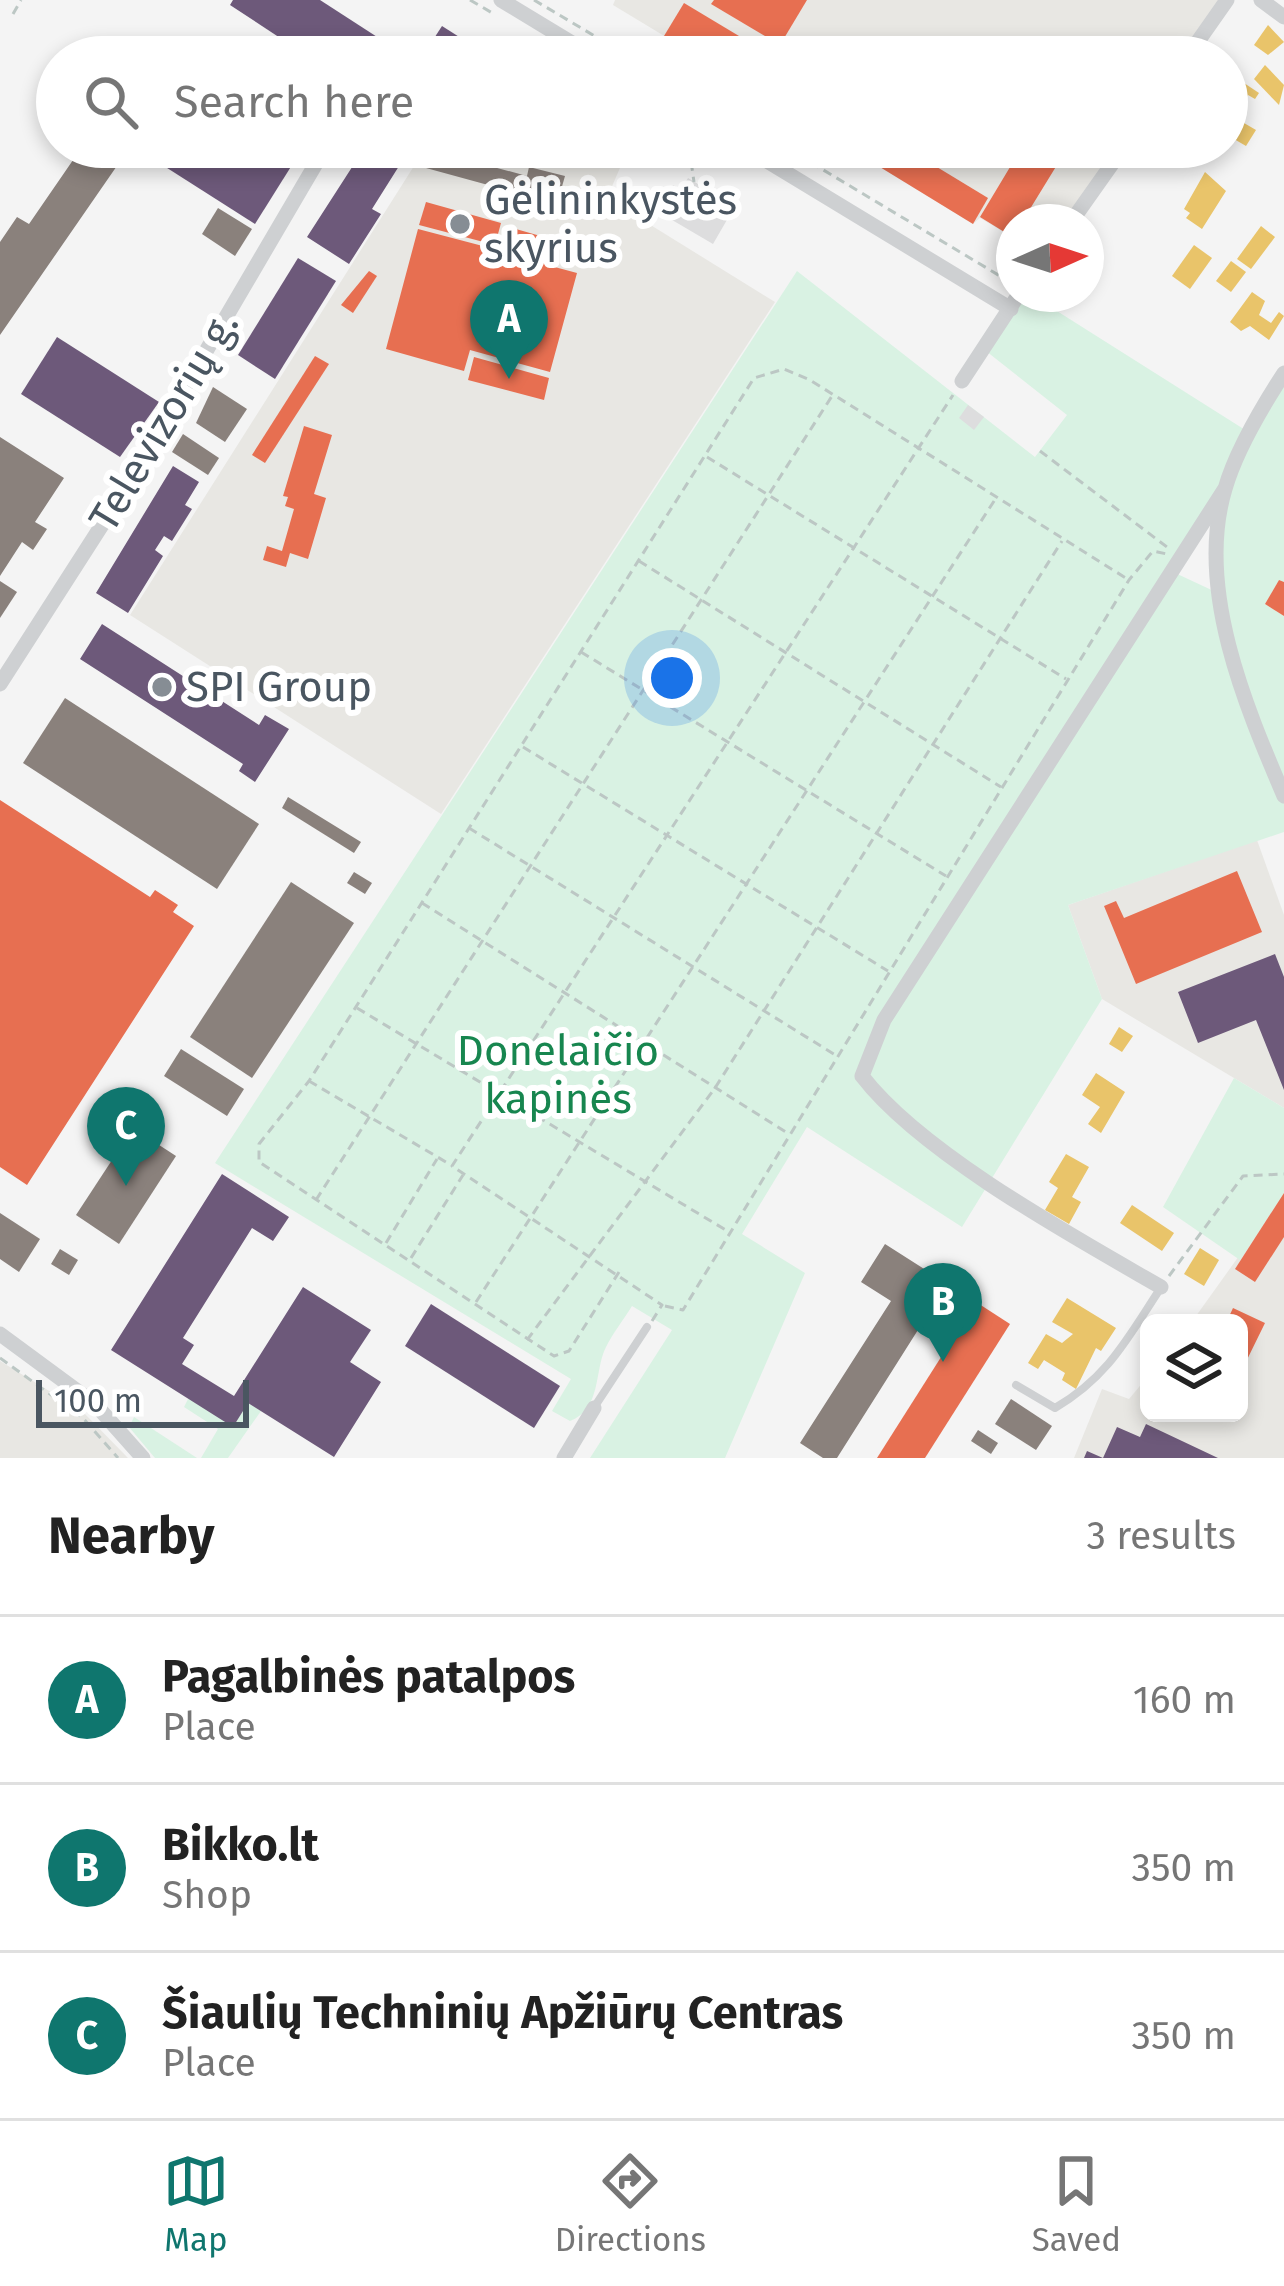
<!DOCTYPE html>
<meta charset="utf-8">
<style>
:root{--surface:#fff;--page:#f2f2f2;--text:#222;--muted:#767676;--line:#e0e0e0;--accent:#0f766e}
body{margin:0;font-family:"Fira Sans",sans-serif;background:var(--page);color:var(--text)}
.controls{position:absolute;right:36px;bottom:36px;display:grid;overflow:hidden;border-radius:18px;box-shadow:0 6px 18px #0003}
.controls button{width:108px;height:108px;display:grid;place-items:center;padding:0;border:0;border-bottom:3px solid var(--line);background:var(--surface);color:var(--text);font:60px sans-serif}
.compass{position:absolute;left:996px;top:204px;width:108px;height:108px;border-radius:50%;background:var(--surface);box-shadow:0 6px 18px #0003;rotate:87deg}
.scale{position:absolute;left:36px;bottom:30px;width:213px;box-sizing:border-box;padding-left:12px;border:6px solid #4a5661;border-top:0;font-size:33px;line-height:42px;white-space:nowrap;color:#4a5661;-webkit-text-stroke:9px #fff;paint-order:stroke}
.you{position:absolute;left:672px;top:678px;width:42px;height:42px;margin:-30px;border:9px solid #fff;border-radius:50%;background:#1a73e8;box-shadow:0 0 0 18px #1a73e833}
.badge{display:grid;place-items:center;width:78px;height:78px;border-radius:50%;background:var(--accent);color:#fff;font-size:39px;font-weight:700}
.pin{position:absolute;translate:-50% -99px;filter:drop-shadow(0 3px 6px #0008)}
.pin::after{content:'';position:absolute;top:63px;width:42px;height:36px;background:inherit;clip-path:polygon(0 0,100% 0,50% 100%)}
.list{margin:0;padding:0;list-style:none}
h2{display:flex;justify-content:space-between;align-items:center;height:156px;margin:0;padding:0 48px;font-size:51px}
h2 small{font-size:39px;font-weight:400;color:var(--muted)}
.list li{display:grid;grid-template-columns:78px 1fr auto;gap:36px;align-items:center;box-sizing:border-box;height:168px;padding:0 48px;border-top:3px solid var(--line)}
.list b{display:block;font-size:45px;white-space:nowrap}
.list p{margin:0;font-size:39px;white-space:nowrap;color:var(--muted)}
.list em{font-size:39px;font-style:normal;color:var(--muted)}
.icon{flex:none;width:66px;height:66px;fill:none;stroke:currentColor;stroke-width:2;stroke-linecap:round;stroke-linejoin:round}
.map{position:relative;flex:none;width:1284px;height:1458px;overflow:hidden}
.search{position:absolute;background:var(--surface);box-shadow:0 6px 18px #0003;left:36px;right:36px;top:36px;height:132px;display:flex;align-items:center;gap:30px;box-sizing:border-box;padding:0 42px;border-radius:66px;color:var(--muted);font-size:45px}
.sheet{height:660px;background:var(--surface)}
nav{display:flex;justify-content:space-around;align-items:center;box-sizing:border-box;height:168px;border-top:3px solid var(--line);background:var(--surface);font-size:33px;color:var(--muted)}
nav a{display:grid;justify-items:center;gap:6px}
nav .on{color:var(--accent)}
.map>svg:first-child{display:block}
.commercial{fill:#e8e7e3}
.green{fill:#d9f2e3;fill-rule:evenodd}
.homes{fill:#e9c46a}
.shops{fill:#e76f51}
.offices{fill:#6d597a}
.industry{fill:#8a817c}
.building{fill:#ddddde}
.lines{fill:none;stroke-linecap:round;stroke-linejoin:round}
.path{stroke:#bcc7c4;stroke-width:3;stroke-dasharray:9 6;stroke-linecap:butt}
.service{stroke:#ced0d2;stroke-width:8}
.minor{stroke:#ced0d2;stroke-width:15}
.poi-dot{fill:#868d94;stroke:#fff;stroke-width:4.5}
.labels{text-anchor:middle;dominant-baseline:central;stroke-width:12;stroke-linejoin:round;paint-order:stroke}
.poi-label{font-size:42px;fill:#4a5661;stroke:#fff;text-anchor:start}
.street-label{font-size:42px;fill:#4a5661;stroke:#fff}
.park-label{font-size:42px;fill:#17864f;stroke:#fff}
</style>
<div class="map">
<svg width="1284" height="1458" viewBox="0 0 1284 1458">
<rect width="100%" height="100%" fill="#f4f4f4"/>
<g class="commercial">
<path d="M615,0H1227L1187,57H699L613,5Z"/>
<path d="M426,147H629L607,198L775,302L441,814L130,615Z"/>
<path d="M847,147H1124L1071,222H1014V238L980,218L973,224Z"/>
<path d="M1257,840L1284,915V1108L1102,999L1068,905Z"/>
<path d="M1284,1193V1458H1074L1102,1389L1129,1399L1149,1375V1413H1239V1323H1191Z"/>
<path d="M0,1361L82,1411L128,1458H0Z"/>
</g>
<g class="green">
<path d="M797,271L1035,457L1067,415L986,351L1019,294H1030L1250,433L1284,373V582L1279,580L1265,604L1284,616V832L1068,905L1102,999L962,1227L807,1127L742,1234L805,1273L725,1458H590L672,1330L632,1306C624,1319 613,1333 606,1347C594,1370 602,1409 570,1421L552,1411L571,1379L215,1163ZM1224,494L1218,593L1173,572Z"/>
<path d="M1234,1078L1284,1108V1193L1240,1260L1163,1207Z"/>
<path d="M188,1399L248,1403L261,1411L228,1458H201L218,1429L184,1407Z"/>
<path d="M134,1417L197,1458H155L129,1427Z"/>
</g>
<g class="homes">
<path d="M1268,25L1284,42L1268,55L1254,45Z"/>
<path d="M1265,65L1284,85L1279,105L1254,79Z"/>
<path d="M1235,77L1259,93L1255,99L1248,95L1242,105L1227,95Z"/>
<path d="M1244,123L1256,130L1246,146L1234,139Z"/>
<path d="M1205,172L1226,191L1202,229L1186,218L1190,213L1184,209Z"/>
<path d="M1261,226L1275,237L1251,269L1237,259Z"/>
<path d="M1194,245L1212,258L1190,289L1172,276Z"/>
<path d="M1231,261L1246,272L1231,292L1216,281Z"/>
<path d="M1252,292L1265,301L1259,315L1271,323L1279,312L1284,316L1269,340L1250,326L1241,331L1230,322Z"/>
<path d="M1119,1027L1133,1036L1122,1052L1109,1044Z"/>
<path d="M1096,1073L1125,1092L1101,1133L1088,1124L1100,1107L1082,1095Z"/>
<path d="M1066,1154L1089,1167L1072,1197L1081,1202L1069,1224L1045,1210L1058,1188L1049,1182Z"/>
<path d="M1132,1205L1174,1233L1162,1251L1120,1223Z"/>
<path d="M1200,1248L1219,1260L1204,1286L1184,1274Z"/>
<path d="M1067,1298L1116,1328L1101,1351L1096,1348L1076,1389L1062,1380L1065,1373L1044,1360L1038,1369L1028,1363L1046,1334L1062,1343L1073,1334L1052,1322Z"/>
</g>
<g class="shops">
<path d="M714,0H807L780,45L711,4Z"/>
<path d="M684,3L774,57H699L664,36Z"/>
<path d="M886,147H904L988,198L973,224L875,164Z"/>
<path d="M1022,147H1068L1022,222H1014V238L980,217Z"/>
<path d="M426,202L501,223L495,245L419,225Z"/>
<path d="M505,226L558,241L551,266L577,273L550,372L470,350L464,371L386,349L418,229L498,250Z"/>
<path d="M369,271L377,276L353,313L341,305Z"/>
<path d="M315,356L329,364L265,463L252,455Z"/>
<path d="M474,357L549,378L544,400L468,380Z"/>
<path d="M304,426L332,435L314,494L326,498L308,559L290,553L286,567L263,560L267,546L282,551L294,509L285,506L288,497L283,496Z"/>
<path d="M1279,580L1284,582V616L1265,604Z"/>
<path d="M0,800L150,897L155,890L178,905L173,912L194,926L27,1185L0,1167Z"/>
<path d="M1237,871L1262,932L1136,984L1104,906L1116,901L1124,918Z"/>
<path d="M1284,1193V1237L1255,1282L1235,1269Z"/>
<path d="M976,1302L1010,1324L925,1458H877Z"/>
<path d="M1233,1308L1265,1323L1239,1376V1323H1226Z"/>
</g>
<g class="offices">
<path d="M233,0H320L388,44L380,57H309L230,5Z"/>
<path d="M442,26L475,47L468,57H422Z"/>
<path d="M176,147H263L292,165L255,224L164,166Z"/>
<path d="M365,147H411L372,209L381,214L349,264L307,237Z"/>
<path d="M553,147H600L593,159L574,148L569,157Z"/>
<path d="M298,258L336,281L275,379L238,355Z"/>
<path d="M57,337L159,402L120,457L21,394Z"/>
<path d="M173,466L199,482L185,505L192,509L172,541L164,536L155,550L163,556L128,613L96,593Z"/>
<path d="M102,624L259,725L265,715L289,729L255,782L239,771L243,764L80,659Z"/>
<path d="M1275,954L1284,977V1090L1256,1020L1198,1043L1178,992Z"/>
<path d="M222,1174L289,1217L273,1241L252,1228L183,1338L194,1345L182,1364L234,1396L303,1287L371,1330L350,1362L381,1382L334,1457L248,1403L233,1427L111,1350Z"/>
<path d="M431,1304L560,1386L534,1428L405,1346Z"/>
<path d="M1146,1424L1218,1458H1084L1087,1451L1103,1458L1117,1427L1140,1437Z"/>
</g>
<g class="industry">
<path d="M154,42L173,55L180,44L194,54L192,57H144Z"/>
<path d="M82,147H130L0,335V242L17,217L29,224Z"/>
<path d="M431,150L527,176L529,167L565,176L557,204L426,168Z"/>
<path d="M218,208L252,229L235,256L202,234Z"/>
<path d="M213,387L247,409L225,442L196,423Z"/>
<path d="M183,434L219,458L208,475L172,452Z"/>
<path d="M0,437L64,478L35,522L47,529L33,550L22,542L0,576Z"/>
<path d="M0,581L17,592L0,618Z"/>
<path d="M65,698L259,824L217,889L23,763Z"/>
<path d="M288,797L361,842L354,853L282,808Z"/>
<path d="M354,872L372,883L365,894L347,883Z"/>
<path d="M291,882L354,923L252,1078L190,1037Z"/>
<path d="M181,1049L244,1089L227,1116L164,1076Z"/>
<path d="M133,1128L176,1156L119,1244L76,1215Z"/>
<path d="M0,1213L40,1239L19,1272L0,1259Z"/>
<path d="M885,1244L976,1302L952,1340L923,1322L837,1458H823L800,1443L891,1301L861,1282Z"/>
<path d="M60,1249L78,1260L69,1275L51,1264Z"/>
<path d="M1011,1399L1052,1426L1036,1450L995,1424Z"/>
<path d="M978,1430L998,1443L991,1454L971,1441Z"/>
</g>
<g class="building">
<path d="M688,178L735,206L713,244L667,217L676,202L667,196L673,185L681,190Z"/>
<path d="M968,405L984,417L974,430L959,418Z"/>
</g>
<g class="lines">
<g class="path">
<path d="M470,0L494,14"/>
<path d="M534,0L630,57"/>
<path d="M13,14L21,0"/>
<path d="M802,57V50"/>
<path d="M689,147L694,182"/>
<path d="M785,147L1010,282"/>
<path d="M1040,451L1167,547"/>
<path d="M707,457L1066,679"/>
<path d="M639,561L1001,787"/>
<path d="M581,652L946,876"/>
<path d="M523,747L888,971"/>
<path d="M469,828L837,1056"/>
<path d="M422,903L789,1134"/>
<path d="M357,1008L729,1232"/>
<path d="M309,1081L451,1165"/>
<path d="M316,1200L832,396"/>
<path d="M386,1243L437,1159"/>
<path d="M411,1258L463,1175"/>
<path d="M619,1272L569,1351L554,1356L259,1162V1144L309,1081L754,378L784,369L810,380L1129,580"/>
<path d="M1169,1276L1243,1176L1284,1174"/>
<path d="M476,1302L996,498"/>
<path d="M665,1306L683,1310L1129,580L1153,551L1167,554"/>
<path d="M652,1321L662,1305L452,1166L953,395"/>
<path d="M527,1340L715,1088L1062,541"/>
<path d="M0,1358L83,1418L118,1458"/>
</g>
<g class="service">
<path d="M1016,1385L1055,1408C1108,1377 1127,1339 1160,1289"/>
<path d="M595,1406L647,1327"/>
</g>
<g class="minor">
<path d="M501,0L595,57"/>
<path d="M1261,0L1284,17"/>
<path d="M1187,57L1227,0"/>
<path d="M744,147L1011,309"/>
<path d="M1071,222L1124,147"/>
<path d="M1284,373C1262,407 1236,450 1225,489C1195,588 1246,707 1284,796"/>
<path d="M962,381L1019,294"/>
<path d="M0,684L127,486L321,155"/>
<path d="M1161,1287C1074,1237 921,1153 862,1076L884,1020L1224,490"/>
<path d="M0,1334L95,1404L143,1458"/>
<path d="M564,1458L594,1408"/>
</g>
</g>
<g class="poi-dot">
<circle cx="460" cy="224" r="12"/>
<circle cx="162" cy="687" r="12"/>
</g>
<g class="labels">
<g class="poi-label">
<text x="484" y="200">Gėlininkystės<tspan x="484" dy="48">skyrius</tspan></text>
<text x="186" y="687">SPI Group</text>
</g>
<g class="street-label">
<text transform="translate(164 421) rotate(-59)">Televizorių g.</text>
</g>
<g class="park-label">
<text x="558" y="1051">Donelaičio<tspan x="558" dy="48">kapinės</tspan></text>
</g>
</g>
</svg>
<div class="controls">
<button><svg class="icon" aria-label="layers" viewBox="0 0 24 24"><path d="M12 4l9 5-9 5-9-5zM3 14l9 5 9-5"/></svg></button>
</div>
<svg class="compass" viewBox="-18 -18 36 36"><path d="M0-13l5 13h-10z" fill="#e53935"/><path d="M0 13l5-13h-10z" fill="#767676"/></svg>
<div class="scale">100 m</div>
<div class="you"></div>
<div class="pin badge" style="left:509px;top:379px">A</div>
<div class="pin badge" style="left:943px;top:1362px">B</div>
<div class="pin badge" style="left:126px;top:1186px">C</div>
<div class="search"><svg class="icon" aria-label="search" viewBox="0 0 24 24"><circle cx="10" cy="10" r="6"/><path d="M15 15l6 6"/></svg>Search here</div>
</div>
<section class="sheet">
<h2>Nearby<small>3 results</small></h2>
<ul class="list">
<li><span class="badge">A</span><div><b>Pagalbinės patalpos</b><p>Place</p></div><em>160 m</em></li>
<li><span class="badge">B</span><div><b>Bikko.lt</b><p>Shop</p></div><em>350 m</em></li>
<li><span class="badge">C</span><div><b>Šiaulių Techninių Apžiūrų Centras</b><p>Place</p></div><em>350 m</em></li>
</ul>
</section>
<nav>
<a class="on"><svg class="icon" aria-label="map" viewBox="0 0 24 24"><path d="M3 6l6-2 6 2 6-2v14l-6 2-6-2-6 2zM9 4v14M15 6v14"/></svg>Map</a>
<a><svg class="icon" aria-label="directions" viewBox="0 0 24 24"><path d="M12 3l9 9-9 9-9-9zM9 14v-3h6M13 9l2 2-2 2"/></svg>Directions</a>
<a><svg class="icon" aria-label="saved" viewBox="0 0 24 24"><path d="M7 4h10v16l-5-4-5 4z"/></svg>Saved</a>
</nav>
